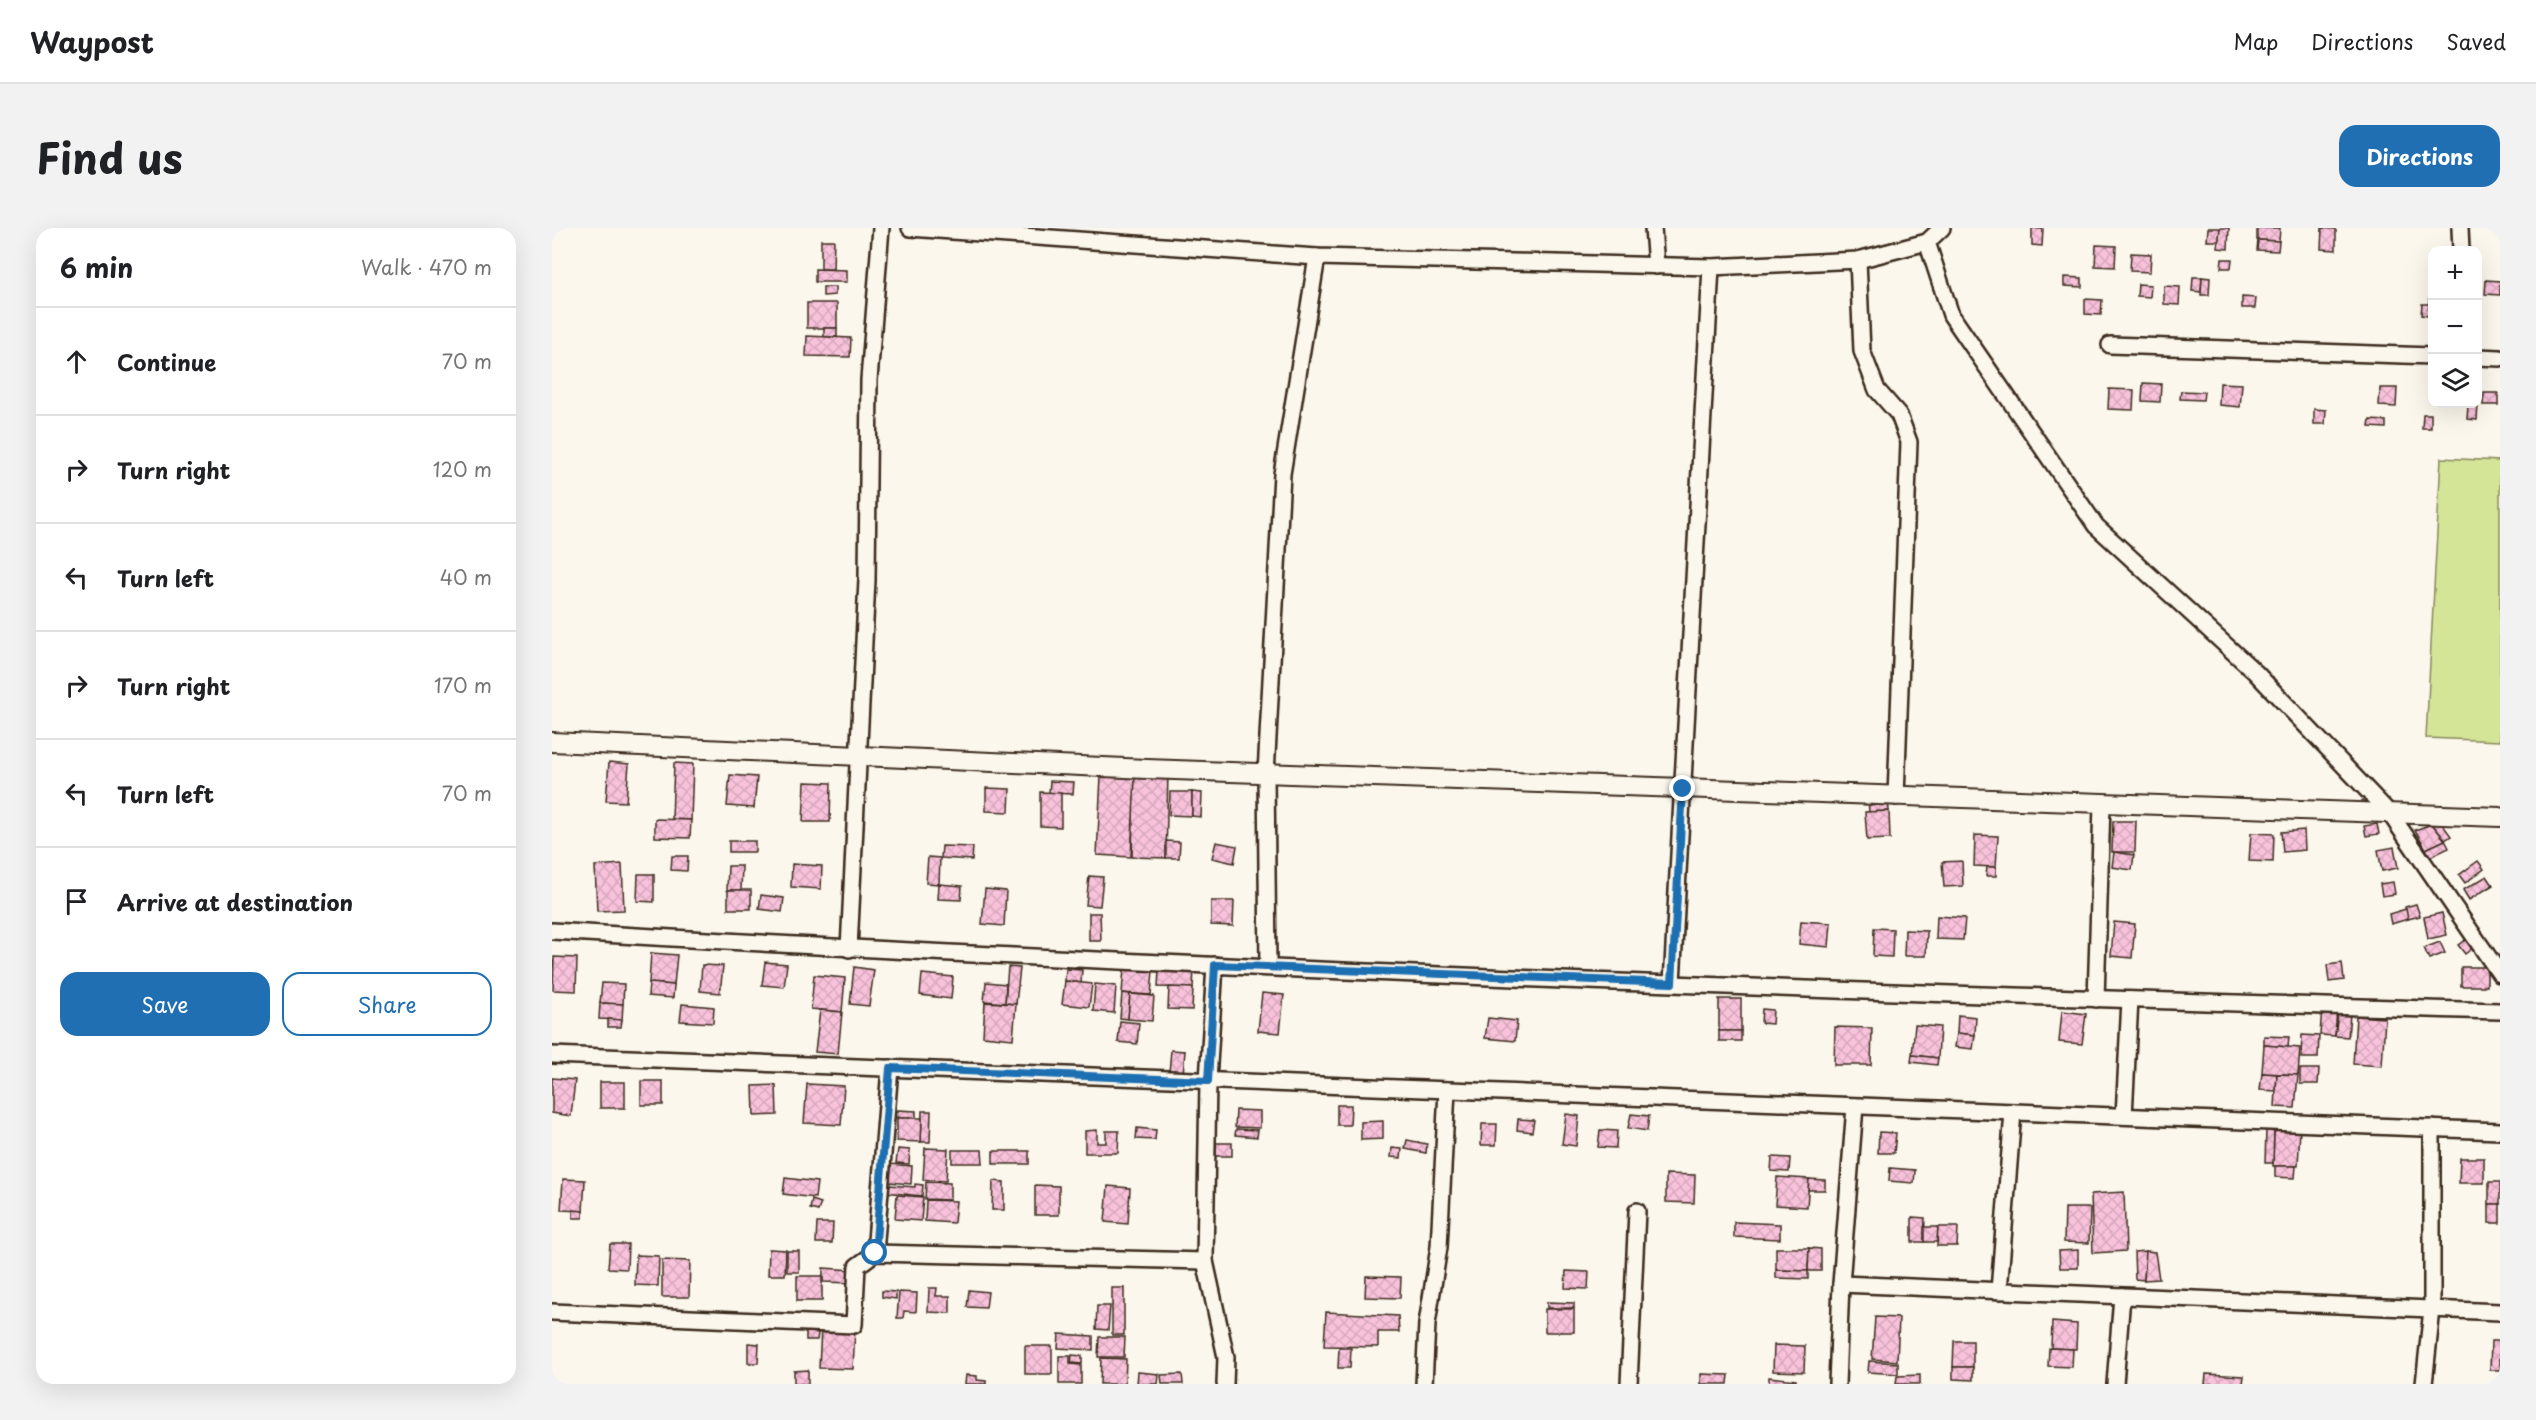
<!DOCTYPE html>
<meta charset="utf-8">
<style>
:root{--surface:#fff;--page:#f2f2f2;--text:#202124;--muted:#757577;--line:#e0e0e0;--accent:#1f6fb2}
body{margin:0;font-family:"Playpen Sans",sans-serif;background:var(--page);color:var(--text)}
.controls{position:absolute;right:18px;top:18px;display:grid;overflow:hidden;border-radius:12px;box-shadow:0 6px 24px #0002}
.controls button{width:54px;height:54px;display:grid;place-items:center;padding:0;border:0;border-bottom:2px solid var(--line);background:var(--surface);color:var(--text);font:30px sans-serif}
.stop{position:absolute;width:18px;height:18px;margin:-14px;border:4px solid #1f6fb2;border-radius:50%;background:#fff}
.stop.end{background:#1f6fb2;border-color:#fff;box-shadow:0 2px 6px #0008}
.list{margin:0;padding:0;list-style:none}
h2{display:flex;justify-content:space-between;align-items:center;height:78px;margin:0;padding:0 24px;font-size:26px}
h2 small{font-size:20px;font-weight:400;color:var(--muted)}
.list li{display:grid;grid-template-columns:39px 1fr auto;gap:18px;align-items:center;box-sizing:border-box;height:108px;padding:0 24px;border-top:2px solid var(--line)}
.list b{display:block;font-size:22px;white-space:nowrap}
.list em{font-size:20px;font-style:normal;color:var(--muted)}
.actions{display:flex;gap:12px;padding:18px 24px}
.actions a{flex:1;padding:14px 0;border:2px solid var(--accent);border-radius:18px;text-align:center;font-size:21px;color:var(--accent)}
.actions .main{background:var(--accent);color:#fff}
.icon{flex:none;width:33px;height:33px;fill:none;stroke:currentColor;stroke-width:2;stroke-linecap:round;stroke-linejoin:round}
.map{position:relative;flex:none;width:1948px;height:1156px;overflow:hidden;border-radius:18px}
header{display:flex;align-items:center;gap:36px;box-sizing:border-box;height:84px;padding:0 30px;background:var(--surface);border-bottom:2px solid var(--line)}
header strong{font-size:28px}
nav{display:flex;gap:33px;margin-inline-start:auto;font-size:21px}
.intro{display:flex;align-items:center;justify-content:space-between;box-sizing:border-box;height:144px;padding:0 36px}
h1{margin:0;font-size:42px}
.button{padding:15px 27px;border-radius:18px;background:var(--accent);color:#fff;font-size:21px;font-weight:700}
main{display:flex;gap:36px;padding:0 36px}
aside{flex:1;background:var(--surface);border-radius:18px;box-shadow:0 6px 24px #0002}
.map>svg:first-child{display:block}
.pitch{fill:#d4e598;stroke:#88885b;stroke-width:1.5}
.building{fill:url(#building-cross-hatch);stroke:#3b2a1e;stroke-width:1.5}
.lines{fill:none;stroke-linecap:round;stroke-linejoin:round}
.minor-casing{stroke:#3b2a1e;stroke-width:20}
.tertiary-casing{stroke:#3b2a1e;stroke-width:22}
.minor{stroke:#fbf7ec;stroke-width:15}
.tertiary{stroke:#fbf7ec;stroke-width:18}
.route{stroke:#1f6fb2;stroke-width:8}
</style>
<header>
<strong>Waypost</strong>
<nav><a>Map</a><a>Directions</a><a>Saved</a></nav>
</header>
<div class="intro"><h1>Find us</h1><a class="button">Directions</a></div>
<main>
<aside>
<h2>6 min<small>Walk · 470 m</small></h2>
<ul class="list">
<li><svg class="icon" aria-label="ahead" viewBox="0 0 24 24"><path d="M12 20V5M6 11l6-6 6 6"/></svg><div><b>Continue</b></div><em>70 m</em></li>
<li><svg class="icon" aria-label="right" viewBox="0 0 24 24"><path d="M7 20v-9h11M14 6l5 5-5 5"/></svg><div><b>Turn right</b></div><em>120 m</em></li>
<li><svg class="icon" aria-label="left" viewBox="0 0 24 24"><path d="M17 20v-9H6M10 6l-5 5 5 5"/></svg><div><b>Turn left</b></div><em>40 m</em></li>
<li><svg class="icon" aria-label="right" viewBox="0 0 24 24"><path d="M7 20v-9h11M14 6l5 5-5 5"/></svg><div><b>Turn right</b></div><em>170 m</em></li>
<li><svg class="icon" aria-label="left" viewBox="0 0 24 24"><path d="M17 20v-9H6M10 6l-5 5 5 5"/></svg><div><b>Turn left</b></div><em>70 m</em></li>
<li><svg class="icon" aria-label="arrive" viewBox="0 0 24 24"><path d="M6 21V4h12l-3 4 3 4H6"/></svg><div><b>Arrive at destination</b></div></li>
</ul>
<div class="actions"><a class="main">Save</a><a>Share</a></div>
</aside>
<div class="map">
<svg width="1948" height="1156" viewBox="0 0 1948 1156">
<defs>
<pattern id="building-cross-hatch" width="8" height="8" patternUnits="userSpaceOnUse" patternTransform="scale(1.5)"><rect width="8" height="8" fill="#f8c2db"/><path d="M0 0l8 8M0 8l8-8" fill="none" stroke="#d6a7bc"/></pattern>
</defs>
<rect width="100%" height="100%" fill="#fbf7ec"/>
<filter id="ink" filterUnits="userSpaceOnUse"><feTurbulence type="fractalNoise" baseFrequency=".0167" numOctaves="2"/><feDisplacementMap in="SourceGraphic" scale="12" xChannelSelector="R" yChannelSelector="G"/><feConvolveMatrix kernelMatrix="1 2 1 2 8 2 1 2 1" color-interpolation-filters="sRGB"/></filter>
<g filter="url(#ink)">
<path class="pitch" d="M1889,230L1948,233V513L1874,510Z"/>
<g class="building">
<path d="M1480,0L1491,1L1490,18L1480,17Z"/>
<path d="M1656,0H1668L1667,13H1655Z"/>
<path d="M1668,0H1677L1676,21L1666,20Z"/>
<path d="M1705,0H1728L1727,13L1705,12Z"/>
<path d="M1770,0L1784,1V22L1769,21Z"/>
<path d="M269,12H282L281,41H269Z"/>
<path d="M1706,12L1727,13L1726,23L1705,22Z"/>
<path d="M1544,17L1564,18L1563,39L1543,38Z"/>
<path d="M1579,25L1599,26L1598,44L1578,43Z"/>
<path d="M1670,31H1680L1679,40H1669Z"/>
<path d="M263,41L295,42V54H263Z"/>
<path d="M1512,49L1530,50V59L1512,58Z"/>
<path d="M1641,49H1650L1649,64L1640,63Z"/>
<path d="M1650,49L1658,50L1657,67H1649Z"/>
<path d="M1934,52L1948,53V67L1933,66Z"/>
<path d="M1586,56L1599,57L1598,69L1585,68Z"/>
<path d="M1612,58L1628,59L1627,77L1612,76Z"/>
<path d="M271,59H283V67L271,68Z"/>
<path d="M1690,69L1704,70L1703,80H1690Z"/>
<path d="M1877,70L1880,71V88H1876Z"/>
<path d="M1533,71L1550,72L1549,87L1533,86Z"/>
<rect x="255" y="75" width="30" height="25"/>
<path d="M1870,76H1877L1876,88L1869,87Z"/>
<rect x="272" y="100" width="13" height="9"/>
<path d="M255,108L299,110L298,129L254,128Z"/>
<path d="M1591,155L1609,156L1608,174L1590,173Z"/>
<path d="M1668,155L1690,156L1688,179L1667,177Z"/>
<path d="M1828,160H1845L1844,179L1827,178Z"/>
<path d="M1557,161L1582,162L1581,182L1556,181Z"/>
<path d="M1629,163L1652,164L1651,172L1628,171Z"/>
<path d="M1932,165H1946V177H1931Z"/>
<path d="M1916,177H1926L1925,192L1915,191Z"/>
<path d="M1762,181L1774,182L1773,196H1762Z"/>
<path d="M1871,186H1879V200H1870Z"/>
<path d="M1818,192L1834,193V200L1817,199Z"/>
<path d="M57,534L77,536L74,574L54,573Z"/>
<path d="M122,535L141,536L139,592L120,591Z"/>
<path d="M582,544L616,545L614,630L580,629Z"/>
<path d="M178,547L205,549L202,580L175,578Z"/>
<path d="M549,548L583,550L579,629L545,627Z"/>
<path d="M498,553L522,554L521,566L497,565Z"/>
<path d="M253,554L279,555L278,594H251Z"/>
<path d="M434,560L458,561L457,584L434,583Z"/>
<path d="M488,564L509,565V599L488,598Z"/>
<path d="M618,564H640V588L617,587Z"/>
<path d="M640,564L650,565L649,589L640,588Z"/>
<path d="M1336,569L1337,583L1317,584L1316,570Z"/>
<path d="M1337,583L1338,611L1315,612L1313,584Z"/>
<path d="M103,591L139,592L138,610L103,609Z"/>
<path d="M1561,593H1584L1583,624H1560Z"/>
<path d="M1888,593L1899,608L1893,612L1880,596Z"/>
<path d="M1825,596L1827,606L1814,608L1812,598Z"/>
<path d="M1880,596L1893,612L1874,621L1863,602Z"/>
<path d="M1752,602L1753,622L1731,624L1729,604Z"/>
<path d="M1699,605L1722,606L1721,634L1697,633Z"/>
<path d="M1423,607L1446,608L1444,639L1422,638Z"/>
<path d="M1893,612L1897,620L1878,629L1874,621Z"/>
<rect x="177" y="613" width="26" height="11"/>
<path d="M614,613L628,614L627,630H614Z"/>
<path d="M664,614L685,618L682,635L660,630Z"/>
<path d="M390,618L421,619L420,632L389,630Z"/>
<path d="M1842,619L1846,640L1830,643L1826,622Z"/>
<path d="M1562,624L1582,627L1580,642L1560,639Z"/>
<path d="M120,628H136L135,643L119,642Z"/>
<path d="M376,629L388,630L387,656L374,655Z"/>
<path d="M1410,633L1411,658L1392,659L1390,634Z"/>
<path d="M1926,633L1932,641L1913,655L1907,647Z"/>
<path d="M70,636L72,682L45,683L43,638Z"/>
<path d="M240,636L270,638L269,661L239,659Z"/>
<path d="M176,638H190L189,662H175Z"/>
<path d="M1435,639H1444V648H1434Z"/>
<path d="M86,646H102V674L85,673Z"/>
<path d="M537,648L551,649L548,678L534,677Z"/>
<path d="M1935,648L1941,657L1917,672L1911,662Z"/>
<path d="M1841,654L1843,666L1830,668L1828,656Z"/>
<path d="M387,656L410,658L409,672L386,671Z"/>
<path d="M433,661L454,663L452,698L430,696Z"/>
<rect x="176" y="662" width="23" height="19"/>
<path d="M209,667L232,670L230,684L207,681Z"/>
<path d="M659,673H682L681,698L659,697Z"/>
<path d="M1864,676L1868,688L1856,691L1853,679Z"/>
<path d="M1854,681L1856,691L1839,696L1837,686Z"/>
<path d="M537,685H548L549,713H537Z"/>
<path d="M1890,685L1895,707L1876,711L1872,689Z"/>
<path d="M1385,688L1413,690L1411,712L1384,711Z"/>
<path d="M1249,693L1279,695L1277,719L1247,716Z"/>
<path d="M1562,694L1583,696L1580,730L1559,728Z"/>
<path d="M1322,700L1341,701L1340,729L1321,728Z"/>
<path d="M1353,702L1375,703L1374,728H1352Z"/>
<path d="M1915,711L1922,719L1913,726L1906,717Z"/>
<path d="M1888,714L1893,725L1877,731L1872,720Z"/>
<path d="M99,725L125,727L122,757L97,755Z"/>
<path d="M2,729L25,730L24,763L1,762Z"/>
<path d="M213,734L235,736L232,759L210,757Z"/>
<path d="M1790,735L1792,752L1777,754L1775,737Z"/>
<path d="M150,737L171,738L168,765L148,763Z"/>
<path d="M302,739L322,742L317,778L298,776Z"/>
<path d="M456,739L468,740L464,776L453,775Z"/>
<rect x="1909" y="739" width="26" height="19"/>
<path d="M572,740L601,742L599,767L570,765Z"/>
<path d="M514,741L530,742L529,755L513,753Z"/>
<path d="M607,741L642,742L641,760L606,759Z"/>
<path d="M370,746L401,749L399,771L368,767Z"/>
<path d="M262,747L293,750L290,784L259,781Z"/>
<path d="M513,753L540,756L537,779L510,776Z"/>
<path d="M434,754L454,756L453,775L432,773Z"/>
<path d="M50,755L72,756L71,776L48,775Z"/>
<path d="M97,755L122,757L121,770L96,768Z"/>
<path d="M543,756L564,758L562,785L541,783Z"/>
<path d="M617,759L641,760L640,782L616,781Z"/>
<path d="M570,765L578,766L576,791L568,790Z"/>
<path d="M710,765L732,767L728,805L706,803Z"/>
<path d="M578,766L602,768L600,793L576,791Z"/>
<rect x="1167" y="771" width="22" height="32"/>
<path d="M433,774L464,776L461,811L431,808Z"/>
<path d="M48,775L71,776L70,792L47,791Z"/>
<path d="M130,776L162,779L161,795L128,793Z"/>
<path d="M1770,779L1785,780L1783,808L1768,807Z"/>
<path d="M1210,781L1221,782L1220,796L1209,795Z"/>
<path d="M268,782L290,784L286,826L263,824Z"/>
<path d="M1510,783L1534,786L1530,816L1507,814Z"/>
<path d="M1786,785L1798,786L1796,809L1783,808Z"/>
<path d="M1406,787L1424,789L1423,807L1405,805Z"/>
<path d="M1804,788L1833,790L1830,838L1801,836Z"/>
<path d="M936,790L965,793L963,813L933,810Z"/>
<path d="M56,791L70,792L69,799H56Z"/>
<path d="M568,793L587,795L585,816L566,814Z"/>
<path d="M1363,797L1388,799L1386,830L1360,827Z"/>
<path d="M1283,799L1320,800L1319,837H1282Z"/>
<rect x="1167" y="803" width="22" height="10"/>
<path d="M1405,805L1423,807L1421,821L1403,819Z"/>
<path d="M1750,807L1767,808L1766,830H1749Z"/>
<path d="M1712,808L1737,809L1736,819L1712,817Z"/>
<path d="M1712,817L1748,820L1746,847L1710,845Z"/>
<path d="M619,822L633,823L631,846L617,845Z"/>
<path d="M1360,827L1386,830L1385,837L1359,834Z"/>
<path d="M1748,841H1767L1766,856H1748Z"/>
<path d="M1710,845L1725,846L1724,863L1708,862Z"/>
<path d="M1725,846L1746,847L1743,880L1723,879Z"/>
<path d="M0,850L23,852L19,888L0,885Z"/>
<rect x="89" y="853" width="22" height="24"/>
<rect x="48" y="854" width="25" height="26"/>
<path d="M255,856L292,858L289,897L252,895Z"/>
<path d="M224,857L225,887L202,888L201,858Z"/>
<path d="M785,877H799L798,897H785Z"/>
<path d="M346,882L364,883V890H345Z"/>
<path d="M684,882L708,883V900L683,899Z"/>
<path d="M370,883H379L378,914H369Z"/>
<path d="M1014,886L1027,888L1024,918L1010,916Z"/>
<path d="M1079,886L1097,888L1095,903L1076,900Z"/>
<path d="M345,890H370L369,914L345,913Z"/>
<path d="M966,891L982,892L980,904L965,902Z"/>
<path d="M831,893V911L809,912V894Z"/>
<path d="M930,896H945L944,917H929Z"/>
<path d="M585,900L604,902L603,912L584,911Z"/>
<path d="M1722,900L1748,901L1746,938H1721Z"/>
<path d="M684,901L706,902L705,909L683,907Z"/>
<path d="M545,902V915H554V903H567L566,925H533V903Z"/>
<path d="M1048,902L1065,903L1064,920L1046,919Z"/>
<path d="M1714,902H1722L1721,935H1713Z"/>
<path d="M1327,904L1344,905L1342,925H1326Z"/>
<path d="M855,912L875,916L874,925L853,921Z"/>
<rect x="664" y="915" width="16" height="13"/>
<path d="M373,920L396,921L394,953L371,952Z"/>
<path d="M840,920L850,921L849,930L839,929Z"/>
<path d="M346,921L358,922L357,936L344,935Z"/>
<path d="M400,922H430L431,935H400Z"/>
<rect x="441" y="923" width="36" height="13"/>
<path d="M1220,929L1238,930L1237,944L1219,943Z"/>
<path d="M1908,930H1932V955H1907Z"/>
<path d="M338,936L360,938L359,956L337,954Z"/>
<path d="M1723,938H1744L1743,950L1723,949Z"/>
<path d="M1338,940L1363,942L1362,955L1337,953Z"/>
<path d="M1114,946L1143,947L1142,975L1114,974Z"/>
<path d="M1225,949L1257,951L1255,979L1223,977Z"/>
<path d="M233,950L265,954L263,970L231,966Z"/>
<path d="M11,951L33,952L31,983L9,982Z"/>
<path d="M1257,951L1273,952V962H1256Z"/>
<path d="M441,953L452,954V982H440Z"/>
<path d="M374,954L398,955V972L373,971Z"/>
<rect x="1937" y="954" width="11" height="22"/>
<path d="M324,956L363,959V956L371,957L370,968L323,963Z"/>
<path d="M483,957L507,958V987H483Z"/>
<path d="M556,958L578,960L576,996L553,994Z"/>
<path d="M1572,964L1574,1023L1541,1025L1539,966Z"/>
<path d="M345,967L371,969L369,993L343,991Z"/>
<path d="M260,972L269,975L266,983L258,981Z"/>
<path d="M374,972L404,973L402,995L373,993Z"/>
<rect x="1937" y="976" width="11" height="19"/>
<path d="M1513,980H1538L1537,1015L1512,1014Z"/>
<path d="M21,982L31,983V990H21Z"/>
<path d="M1360,989L1373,990L1372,1014H1360Z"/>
<path d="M1182,994L1228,996V1011L1182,1009Z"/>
<path d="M265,995H281L280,1015H264Z"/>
<path d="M1372,999H1386L1385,1014H1372Z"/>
<path d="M1386,999H1406L1405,1018H1385Z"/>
<path d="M58,1016H76L75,1041L56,1040Z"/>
<path d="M1224,1020H1257L1256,1043L1224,1042Z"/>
<path d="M1257,1020L1269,1021V1043H1256Z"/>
<path d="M217,1021L234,1022L233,1047H216Z"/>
<path d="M1526,1022V1040H1508L1507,1023Z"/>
<rect x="235" y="1023" width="12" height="21"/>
<path d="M1594,1023L1592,1052L1583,1051L1582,1024Z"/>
<path d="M1594,1023L1603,1024L1607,1051L1592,1052Z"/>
<path d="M84,1027L107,1028L106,1058L83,1057Z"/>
<path d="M110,1032L138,1033L137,1069H110Z"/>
<path d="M271,1040L301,1042V1055L271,1054Z"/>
<path d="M1224,1042L1256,1043V1051L1224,1050Z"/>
<path d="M1014,1043L1037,1044L1036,1061L1013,1060Z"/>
<rect x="245" y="1048" width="25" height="25"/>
<path d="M814,1048L849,1049L848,1070L813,1069Z"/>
<path d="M377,1060H385L384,1068H398V1085L376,1084Z"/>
<rect x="560" y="1060" width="12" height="47"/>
<path d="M417,1062L436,1064L434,1080L415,1079Z"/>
<path d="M330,1063L344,1064V1071L330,1069Z"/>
<path d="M347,1064L365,1065L364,1084L352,1083L351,1090H345Z"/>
<path d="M995,1074L1022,1075V1080H995Z"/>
<path d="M545,1078H558L556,1102L544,1101Z"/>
<rect x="993" y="1081" width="29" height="23"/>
<path d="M774,1084L846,1088L847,1104H826V1119L772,1118Z"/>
<path d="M1323,1089L1347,1090L1345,1133L1320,1131Z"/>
<path d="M1500,1094L1525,1096L1524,1121L1499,1120Z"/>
<path d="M254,1098L267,1099L265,1112H254Z"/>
<path d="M269,1100L303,1101L301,1141L267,1140Z"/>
<path d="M507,1106L541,1108V1122L506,1120Z"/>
<path d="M547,1109H573L572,1129H546Z"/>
<path d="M1402,1113H1421V1139H1401Z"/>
<path d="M1939,1113H1948V1142H1938Z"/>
<path d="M196,1115L207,1116L206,1135H196Z"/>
<path d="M1222,1117L1253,1118L1252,1144L1221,1143Z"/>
<rect x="473" y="1118" width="27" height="28"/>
<path d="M787,1120H799L798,1140H786Z"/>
<path d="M1497,1120L1521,1121L1520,1139L1496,1138Z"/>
<path d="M520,1127L530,1128V1136L519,1135Z"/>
<path d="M507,1128H518V1136L529,1137V1156H507Z"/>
<path d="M549,1130L574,1131L573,1156H548Z"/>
<path d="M1317,1133L1346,1135V1146L1316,1144Z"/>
<path d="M1401,1139H1421V1152L1401,1151Z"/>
<path d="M256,1142V1156H242V1143Z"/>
<path d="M586,1144L607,1146L606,1156H585Z"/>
<path d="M630,1146L631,1156H610L609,1147Z"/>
<path d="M1149,1146L1177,1147L1176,1156H1149Z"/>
<path d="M1654,1146L1692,1148L1691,1156H1653Z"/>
<path d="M414,1147L425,1148V1152L434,1153V1156H413Z"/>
<path d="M1368,1147V1156H1344L1345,1148Z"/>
<path d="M1217,1149L1244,1152V1156H1217Z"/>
</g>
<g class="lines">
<defs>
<g id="minor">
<path d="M358,0L765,29L1159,39L1306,32L1375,14L1390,0"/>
<path d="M1101,0L1104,38"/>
<path d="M1908,0L1909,22"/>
<path d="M1375,14L1399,87L1544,298L1703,444L1839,587L1948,746"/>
<path d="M1306,32L1310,123L1325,162L1347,187L1357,214L1344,569"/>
<path d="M1558,117L1880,128"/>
<path d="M1926,129L1948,130"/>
<path d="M0,703C649,742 1298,764 1948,783"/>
<path d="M297,721L315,352L317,152L329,0"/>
<path d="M716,739L714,546L730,246L765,29"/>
<path d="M1120,755L1159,39"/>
<path d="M1544,771L1550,576"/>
<path d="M0,827L1948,903"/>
<path d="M1572,888L1578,772"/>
<path d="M323,1025L338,840"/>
<path d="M653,1033L674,1129L673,1156"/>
<path d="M1289,1056L1948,1084"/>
<path d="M1447,1063L1461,884"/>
<path d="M0,1084L302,1097L305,1038L323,1025L653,1033L656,853L663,737"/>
<path d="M872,1156L875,1096L887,1019L895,862"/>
<path d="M1077,1156L1085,983"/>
<path d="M1285,1156L1289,1056L1303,878"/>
<path d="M1563,1156L1570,1068"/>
<path d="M1872,1156L1880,1081V900"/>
</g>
<path id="tertiary" d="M0,514L595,541L1948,589"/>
</defs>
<use href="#minor" class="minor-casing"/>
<use href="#tertiary" class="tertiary-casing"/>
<use href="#minor" class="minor"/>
<use href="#tertiary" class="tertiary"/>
</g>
</g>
<g class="lines" filter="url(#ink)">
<path class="route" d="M323,1025L338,840L656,853L663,737L1120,755L1131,561"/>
</g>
</svg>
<div class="controls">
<button>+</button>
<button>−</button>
<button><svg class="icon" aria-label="layers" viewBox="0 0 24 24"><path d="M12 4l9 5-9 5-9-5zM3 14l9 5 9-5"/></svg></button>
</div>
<div class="stop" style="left:323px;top:1025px"></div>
<div class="stop end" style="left:1131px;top:561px"></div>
</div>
</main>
